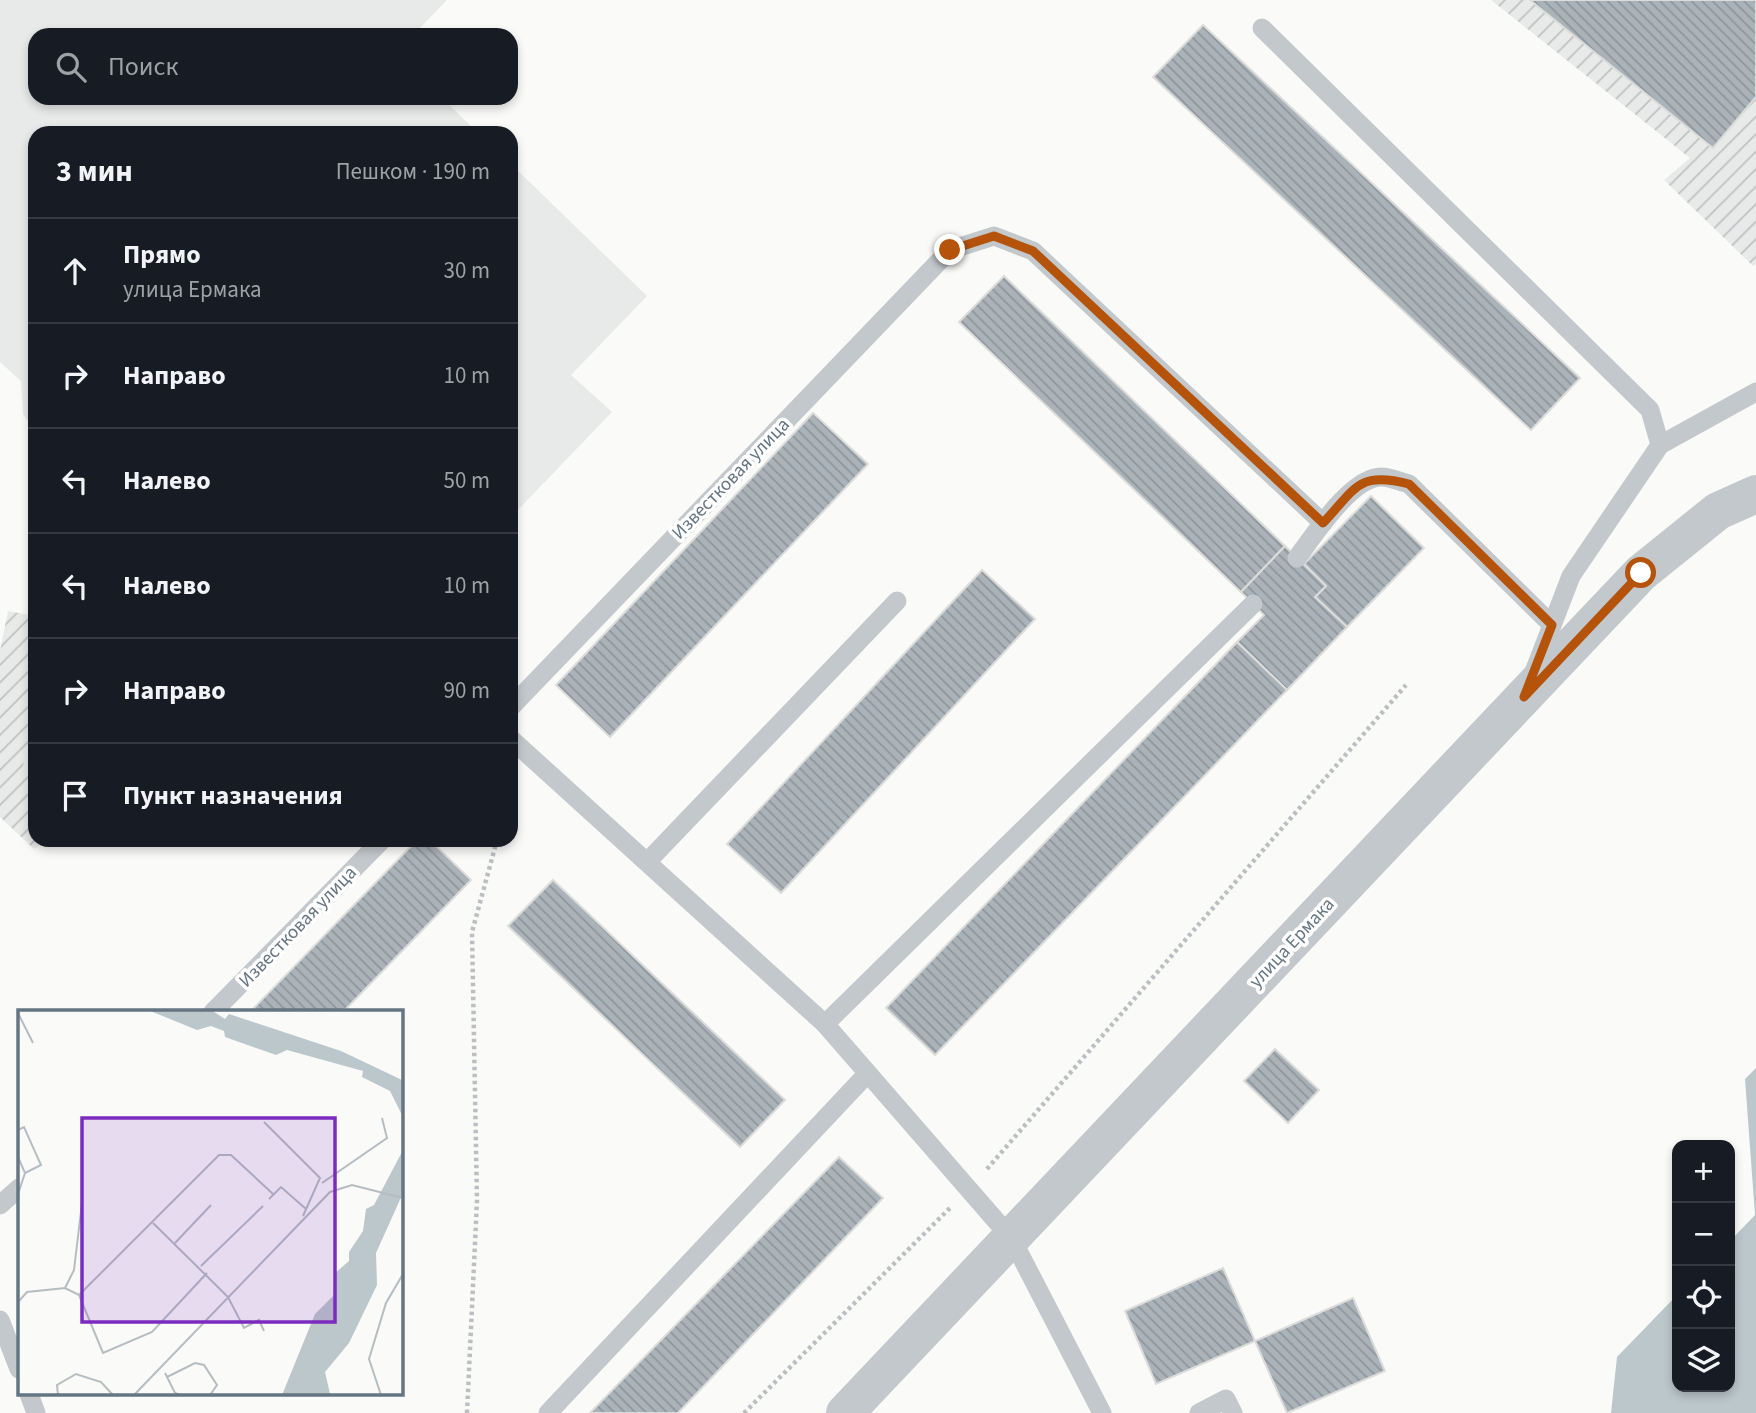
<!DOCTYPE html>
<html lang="ru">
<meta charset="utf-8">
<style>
:root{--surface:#171b24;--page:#20242c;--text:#f1f3f6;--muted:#9ea1a6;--line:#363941}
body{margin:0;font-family:"Source Sans 3",sans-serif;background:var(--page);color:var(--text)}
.controls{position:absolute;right:21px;bottom:21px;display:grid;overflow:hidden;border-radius:14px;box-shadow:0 4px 10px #0003}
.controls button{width:63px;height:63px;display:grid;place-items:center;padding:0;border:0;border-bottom:2px solid var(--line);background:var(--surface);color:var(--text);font:35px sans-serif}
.stop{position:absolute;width:21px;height:21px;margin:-16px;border:5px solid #b45309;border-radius:50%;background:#fff}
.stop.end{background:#b45309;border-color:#fff;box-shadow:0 2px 7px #0008}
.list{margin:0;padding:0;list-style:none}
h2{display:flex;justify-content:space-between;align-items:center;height:91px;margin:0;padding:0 28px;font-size:30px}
h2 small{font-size:23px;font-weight:400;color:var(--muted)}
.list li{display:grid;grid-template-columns:46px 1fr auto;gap:21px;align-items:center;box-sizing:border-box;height:105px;padding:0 28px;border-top:2px solid var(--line)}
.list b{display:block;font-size:26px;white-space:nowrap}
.list p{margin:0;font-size:23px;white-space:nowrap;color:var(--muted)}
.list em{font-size:23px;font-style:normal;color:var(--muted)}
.icon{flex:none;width:38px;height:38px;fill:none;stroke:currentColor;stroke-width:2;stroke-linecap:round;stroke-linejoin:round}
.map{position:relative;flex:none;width:1756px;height:1413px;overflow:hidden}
.search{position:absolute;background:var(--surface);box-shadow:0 4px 10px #0003;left:28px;top:28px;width:490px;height:77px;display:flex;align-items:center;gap:18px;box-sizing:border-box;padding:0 24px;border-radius:21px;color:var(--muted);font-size:26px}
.panel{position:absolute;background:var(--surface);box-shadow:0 4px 10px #0003;left:28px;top:126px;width:490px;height:721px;border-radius:21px}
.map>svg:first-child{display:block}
.built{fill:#e8e9e9}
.industrial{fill:url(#industrial-furrows)}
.water{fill:#bbc7cb}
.building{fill:url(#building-back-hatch);stroke:#dcdcda;stroke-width:2}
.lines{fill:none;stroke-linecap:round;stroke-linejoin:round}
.path{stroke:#bbbfc2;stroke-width:4.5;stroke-dasharray:3.5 3.5;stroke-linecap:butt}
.lane{stroke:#c3c8cc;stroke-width:19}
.street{stroke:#c3c8cc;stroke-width:38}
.route{stroke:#b45309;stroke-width:9}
.labels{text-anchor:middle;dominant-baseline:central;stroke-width:7;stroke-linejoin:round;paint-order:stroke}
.street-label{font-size:19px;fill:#657683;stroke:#fff}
.inset-road{fill:none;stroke:#b5bdc2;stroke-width:2}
.view{fill:#7b2cbf;fill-opacity:0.15;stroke:#7b2cbf;stroke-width:3.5}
.inset-edge{fill:none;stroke:#657683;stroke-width:3.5}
</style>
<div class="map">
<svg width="1756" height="1413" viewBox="0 0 1756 1413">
<defs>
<pattern id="industrial-furrows" width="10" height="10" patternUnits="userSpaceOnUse" patternTransform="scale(1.75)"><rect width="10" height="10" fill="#e8e9e9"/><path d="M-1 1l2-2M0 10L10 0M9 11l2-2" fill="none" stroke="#c0c1c2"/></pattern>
<pattern id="building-back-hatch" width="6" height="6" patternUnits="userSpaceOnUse" patternTransform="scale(1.75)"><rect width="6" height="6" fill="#aab3b9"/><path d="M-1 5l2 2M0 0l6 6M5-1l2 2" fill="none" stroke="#8e969c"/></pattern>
</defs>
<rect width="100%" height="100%" fill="#fafaf8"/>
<g class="built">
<path d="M0,0H447L413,35H35V98H442L478,133H35V431L23,414L21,381L0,362Z"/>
<path d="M511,164L647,296L571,375L612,412L511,517Z"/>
<path d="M35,715V779L23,766Z"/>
</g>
<g class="industrial">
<path d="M1491,0H1756V264L1753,266L1664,180L1690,158Z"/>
<path d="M8,611L35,616V715L23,766L35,779V840H47L34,849L0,817V651Z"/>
</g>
<path class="water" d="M1756,1068V1413H1611L1617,1357L1677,1295V1387H1730V1241L1755,1215L1745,1079Z"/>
<g class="building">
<path d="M1530,0H1756V97L1713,148Z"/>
<path d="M1203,25L1580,378L1531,430L1153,77Z"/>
<path d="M1004,276L1285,546L1241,592L959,322Z"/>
<path d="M813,413L868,464L610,737L556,685Z"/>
<path d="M1371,496L1424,548L1347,627L1315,597L1326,586L1304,564Z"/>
<path d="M1285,546L1326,586L1315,597L1347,627L1287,690L1237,642L1264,615L1241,592Z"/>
<path d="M982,570L1035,619L781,893L727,844Z"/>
<path d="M1237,642L1287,690L935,1055L886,1008Z"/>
<path d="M417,840H430L471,880L343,1012H250Z"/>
<path d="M553,880L785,1100L740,1147L508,926Z"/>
<path d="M1275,1049L1319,1090L1288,1123L1244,1081Z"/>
<path d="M839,1157L883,1198L678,1413H590Z"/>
<path d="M1223,1268L1255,1341L1156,1384L1125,1311Z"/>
<path d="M1353,1298L1385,1371L1287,1413L1255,1341Z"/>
</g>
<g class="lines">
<g class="path">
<path d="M987,1169L1406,685"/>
<path d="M467,1413L477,1201L472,932L497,840"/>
<path d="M744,1413L950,1208"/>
</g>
<g class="lane">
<path d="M1262,28L1650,410L1660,445L1571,576L1534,672"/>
<path d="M1660,445L1756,392"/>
<path d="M1297,558C1314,535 1352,476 1382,477C1390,477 1401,482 1409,484L1552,625"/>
<path d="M511,707L950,250L994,236L1033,251L1323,523"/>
<path d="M511,739L825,1024L1012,1239L1102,1413"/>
<path d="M647,862L897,601"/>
<path d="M213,1012L382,840"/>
<path d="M825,1024L1253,604"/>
<path d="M0,1205L19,1188"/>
<path d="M0,1320L19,1369"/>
<path d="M29,1394L36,1413"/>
<path d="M548,1413L867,1074"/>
<path d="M1199,1413L1226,1399L1233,1413"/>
</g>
<path class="street" d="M845,1413L1641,573L1718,511L1756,494"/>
</g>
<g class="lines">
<path class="route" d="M950,250L994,236L1033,251L1323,523C1356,488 1358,471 1409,484L1552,625L1524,697L1641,573"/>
</g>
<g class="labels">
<g class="street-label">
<text transform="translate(731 479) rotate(-46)">Известковая улица</text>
<text transform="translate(298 927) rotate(-46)">Известковая улица</text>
<text transform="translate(1292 943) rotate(-47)">улица Ермака</text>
</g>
</g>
<g transform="translate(18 1010)">
<rect width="385" height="385" fill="#fafaf8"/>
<path d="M130,0H193L207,9L211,4L323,41L384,70L385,107L372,81L344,67L345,61L269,40L258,45L207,27L206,21L193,16L179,20ZM385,140V183L358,243L359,275L331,333L307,362L312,384L264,385L297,304L317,284L316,264L331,251V242L345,221L348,199L356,195Z" fill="#bbc7cb"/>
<path class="inset-road" d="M0,3L15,33M246,112L302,168L285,206M0,120L6,117L23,155L7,163M0,147L7,163L0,184M304,173L369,128L364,108M251,189L263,177L288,199M135,213L210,287L226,318L241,310L246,321M157,233L193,195M183,256L245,196M47,278L56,260L64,193M61,285L85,343L134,322L189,263M0,292L9,282L47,278L61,285L201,145H213L255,184M147,363L157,383L163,385M149,367L177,353L186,355L199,375L192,385M40,385L39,375L58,364L83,372L95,385M116,385L312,182L334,175L385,188M363,385L351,349L368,293L385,264"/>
<path class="view" d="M64,108H317V312H64Z"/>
<rect width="385" height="385" class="inset-edge"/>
</g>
</svg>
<div class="controls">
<button>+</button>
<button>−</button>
<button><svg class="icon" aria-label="locate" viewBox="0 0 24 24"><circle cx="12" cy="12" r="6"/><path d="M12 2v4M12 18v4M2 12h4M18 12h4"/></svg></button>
<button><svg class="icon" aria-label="layers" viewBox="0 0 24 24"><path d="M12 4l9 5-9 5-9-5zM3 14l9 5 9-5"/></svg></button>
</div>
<div class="stop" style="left:1641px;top:573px"></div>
<div class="stop end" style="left:950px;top:250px"></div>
<div class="search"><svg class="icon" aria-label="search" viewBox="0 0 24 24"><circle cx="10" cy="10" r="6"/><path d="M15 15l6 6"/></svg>Поиск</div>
<section class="panel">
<h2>3 мин<small>Пешком · 190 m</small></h2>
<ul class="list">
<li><svg class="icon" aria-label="ahead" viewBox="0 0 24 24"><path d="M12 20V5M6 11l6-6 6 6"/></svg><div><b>Прямо</b><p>улица Ермака</p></div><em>30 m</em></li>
<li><svg class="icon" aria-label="right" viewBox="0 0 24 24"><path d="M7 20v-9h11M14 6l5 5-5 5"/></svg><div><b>Направо</b></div><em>10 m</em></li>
<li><svg class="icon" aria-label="left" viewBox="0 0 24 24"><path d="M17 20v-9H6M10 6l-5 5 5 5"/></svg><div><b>Налево</b></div><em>50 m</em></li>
<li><svg class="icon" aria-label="left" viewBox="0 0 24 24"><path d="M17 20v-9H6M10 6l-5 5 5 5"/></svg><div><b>Налево</b></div><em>10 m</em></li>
<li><svg class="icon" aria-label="right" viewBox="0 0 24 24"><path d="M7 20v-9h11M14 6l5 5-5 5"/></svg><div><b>Направо</b></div><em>90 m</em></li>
<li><svg class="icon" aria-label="arrive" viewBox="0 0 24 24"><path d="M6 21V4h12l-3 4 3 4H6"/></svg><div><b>Пункт назначения</b></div></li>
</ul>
</section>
</div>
